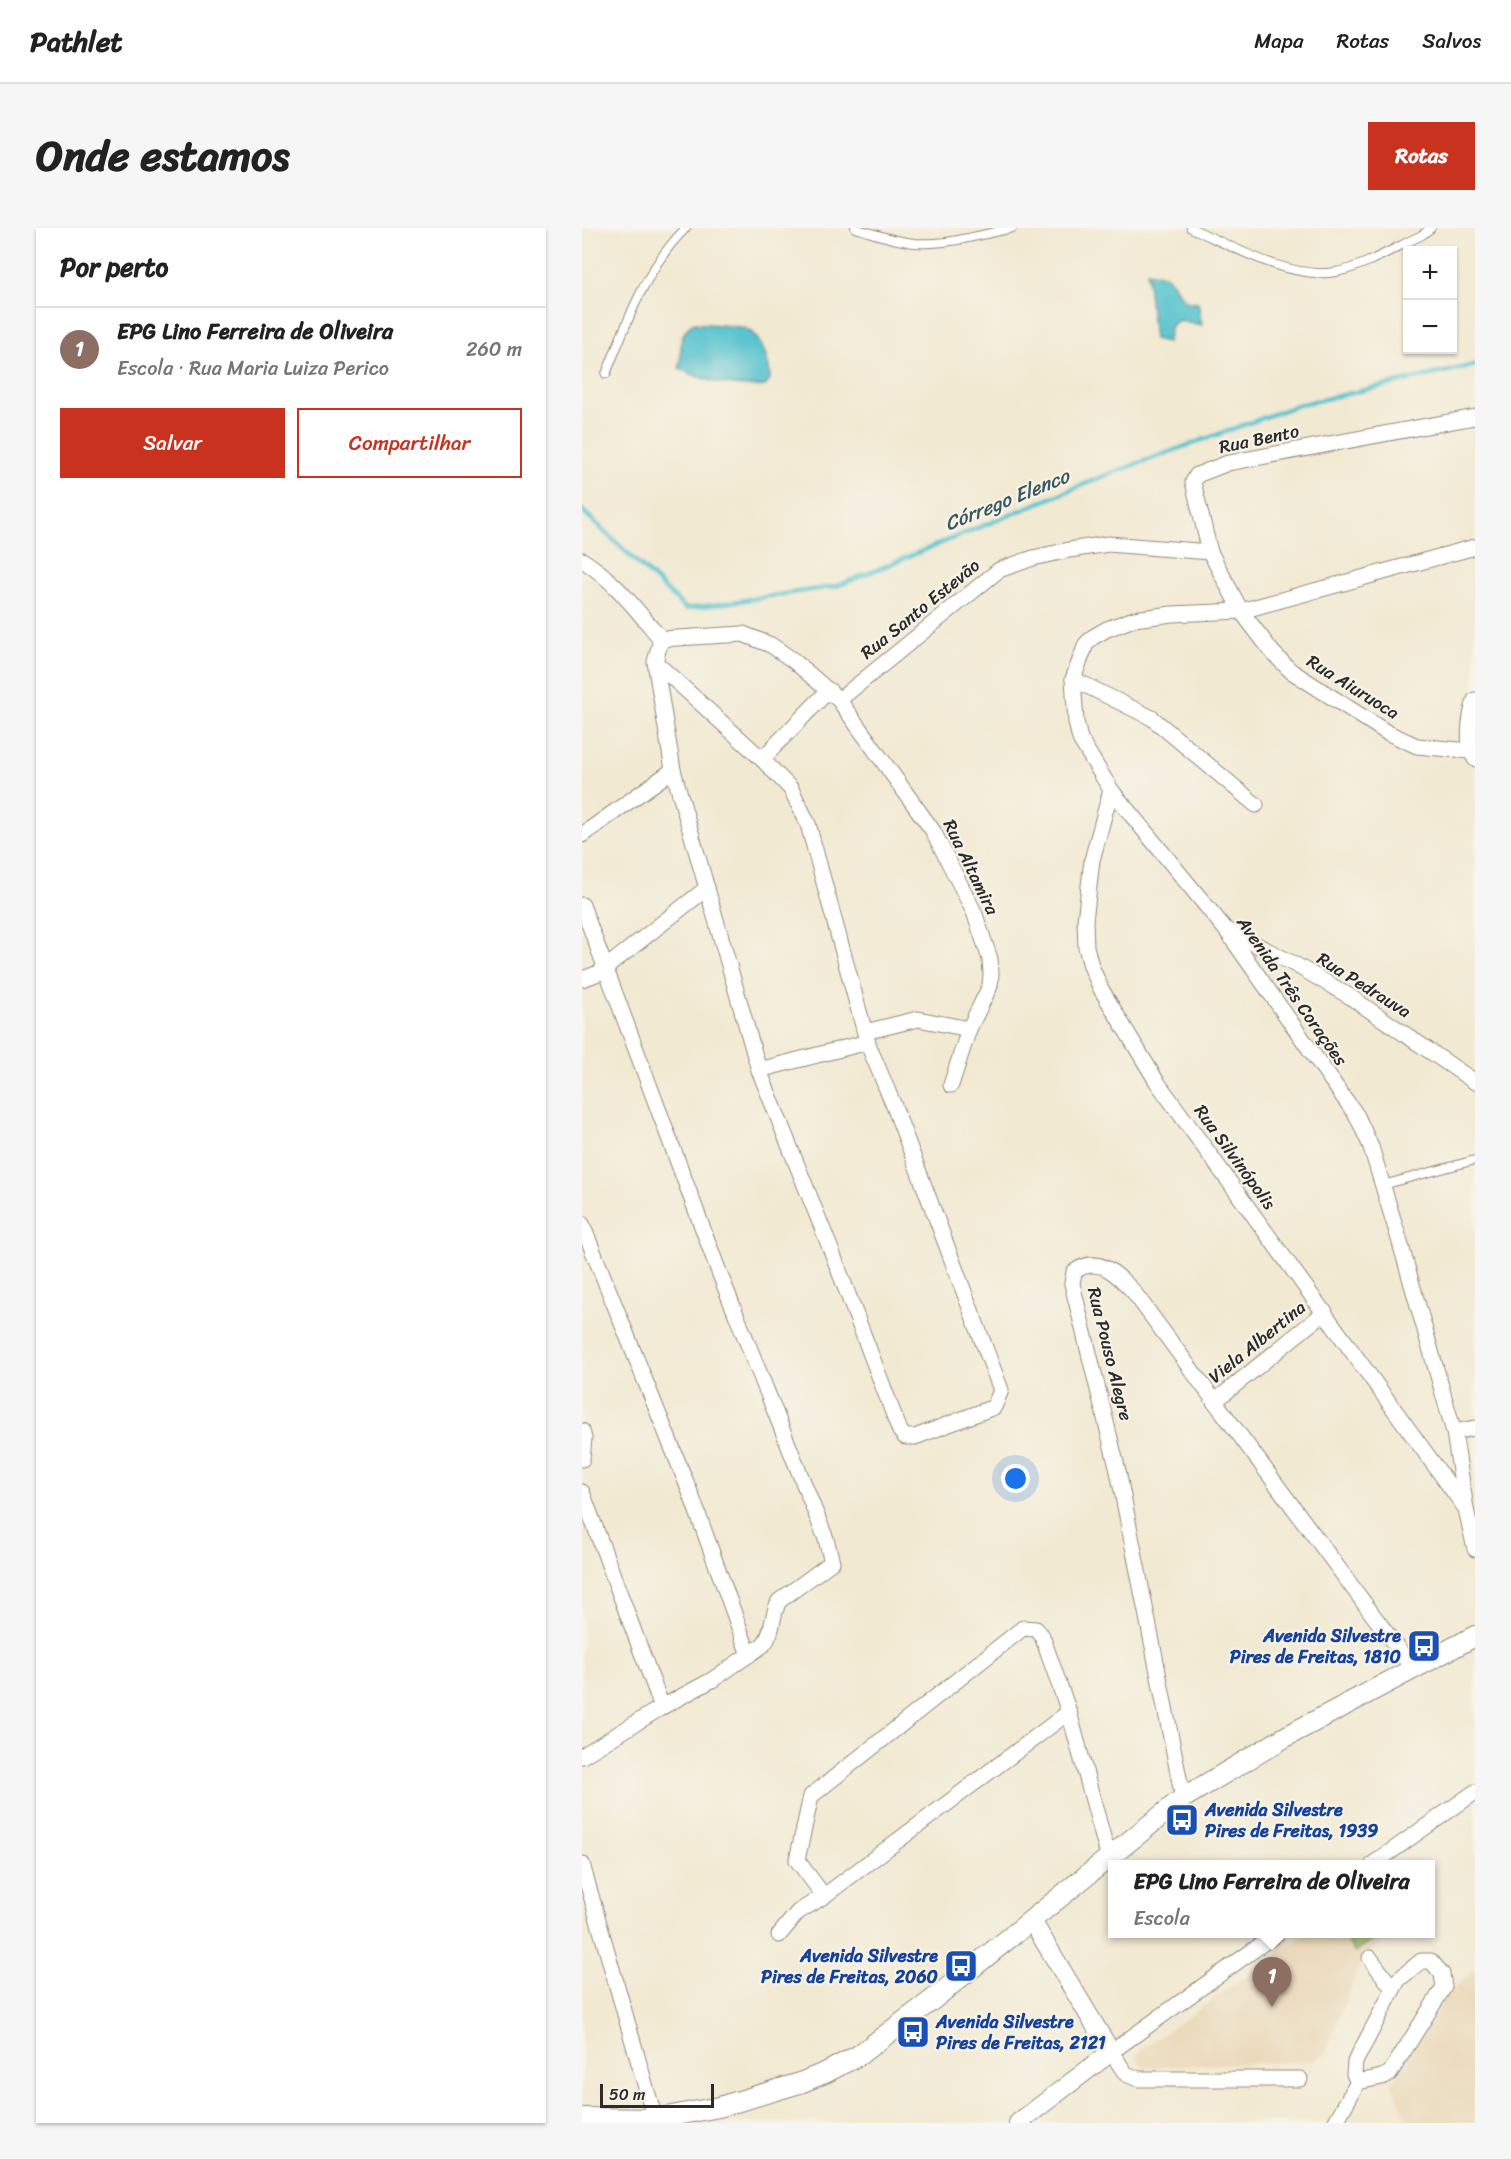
<!DOCTYPE html>
<html lang="pt">
<meta charset="utf-8">
<style>
:root{--surface:#fff;--page:#f6f6f6;--text:#222;--muted:#767676;--line:#e0e0e0;--accent:#c8321e}
body{margin:0;font-family:Sriracha,sans-serif;background:var(--page);color:var(--text)}
.controls{position:absolute;right:18px;top:18px;display:grid;overflow:hidden;border-radius:0px;box-shadow:0 2px 4px #0004}
.controls button{width:54px;height:54px;display:grid;place-items:center;padding:0;border:0;border-bottom:2px solid var(--line);background:var(--surface);color:var(--text);font:30px sans-serif}
.scale{position:absolute;left:18px;bottom:15px;width:114px;box-sizing:border-box;padding-left:6px;border:3px solid #2b2b2b;border-top:0;font-size:16px;line-height:21px;white-space:nowrap;color:#2b2b2b;-webkit-text-stroke:4px #f7f3e8;paint-order:stroke}
.you{position:absolute;left:434px;top:1251px;width:21px;height:21px;margin:-15px;border:4px solid #fff;border-radius:50%;background:#1a73e8;box-shadow:0 0 0 9px #1a73e833}
.badge{display:grid;place-items:center;width:39px;height:39px;border-radius:50%;background:var(--accent);color:#fff;font-size:20px;font-weight:700}
.pin{position:absolute;translate:-50% -50px;filter:drop-shadow(0 2px 3px #0008)}
.pin::after{content:'';position:absolute;top:32px;width:21px;height:18px;background:inherit;clip-path:polygon(0 0,100% 0,50% 100%)}
.popup{position:absolute;left:526px;top:1632px;width:327px;height:78px;box-sizing:border-box;display:grid;place-content:center;border-radius:0px;background:var(--surface);filter:drop-shadow(0 2px 4px #0005);font-size:20px;white-space:nowrap;color:var(--muted)}
.popup b{font-size:22px;color:var(--text)}
.popup::after{content:'';position:absolute;left:50%;top:100%;margin-left:-12px;border:12px solid transparent;border-top-color:var(--surface)}
.list{margin:0;padding:0;list-style:none}
h2{display:flex;justify-content:space-between;align-items:center;height:78px;margin:0;padding:0 24px;font-size:26px}
h2 small{font-size:20px;font-weight:400;color:var(--muted)}
.list li{display:grid;grid-template-columns:39px 1fr auto;gap:18px;align-items:center;box-sizing:border-box;height:84px;padding:0 24px;border-top:2px solid var(--line)}
.list b{display:block;font-size:22px;white-space:nowrap}
.list p{margin:0;font-size:20px;white-space:nowrap;color:var(--muted)}
.list em{font-size:20px;font-style:normal;color:var(--muted)}
.actions{display:flex;gap:12px;padding:18px 24px}
.actions a{flex:1;padding:14px 0;border:2px solid var(--accent);border-radius:0px;text-align:center;font-size:21px;color:var(--accent)}
.actions .main{background:var(--accent);color:#fff}
.map{position:relative;flex:none;width:893px;height:1895px;overflow:hidden;border-radius:0px}
header{display:flex;align-items:center;gap:36px;box-sizing:border-box;height:84px;padding:0 30px;background:var(--surface);border-bottom:2px solid var(--line)}
header strong{font-size:28px}
nav{display:flex;gap:33px;margin-inline-start:auto;font-size:21px}
.intro{display:flex;align-items:center;justify-content:space-between;box-sizing:border-box;height:144px;padding:0 36px}
h1{margin:0;font-size:42px}
.button{padding:15px 27px;border-radius:0px;background:var(--accent);color:#fff;font-size:21px;font-weight:700}
main{display:flex;gap:36px;padding:0 36px}
aside{flex:1;background:var(--surface);border-radius:0px;box-shadow:0 2px 4px #0004}
.map>svg:first-child{display:block}
.built{fill:#ead9ba}
.green{fill:#a2c56f;stroke:#66784d;stroke-width:1.5}
.water{fill:#57c3cf;stroke:#41777d;stroke-width:1.5}
.lines{fill:none;stroke-linecap:round;stroke-linejoin:round}
.stream{stroke:#57c3cf;stroke-width:4.5}
.service-casing{stroke:#8e8a7e;stroke-width:10}
.minor-casing{stroke:#8e8a7e;stroke-width:17}
.tertiary-casing{stroke:#8e8a7e;stroke-width:20}
.secondary-casing{stroke:#8e8a7e;stroke-width:22}
.service{stroke:#fff;stroke-width:8}
.minor{stroke:#fff;stroke-width:15}
.tertiary{stroke:#fff;stroke-width:18}
.secondary{stroke:#fff;stroke-width:20}
.labels{text-anchor:middle;dominant-baseline:central;stroke-width:4.5;stroke-linejoin:round;paint-order:stroke}
.street-label{font-size:18px;fill:#2b2b2b;stroke:#f7f3e8}
.transit-label{font-size:18px;font-weight:bold;fill:#164399;stroke:#f7f3e8;text-anchor:end}
.water-label{font-size:20px;font-style:italic;fill:#38595c;stroke:#f7f3e8}
</style>
<header>
<strong>Pathlet</strong>
<nav><a>Mapa</a><a>Rotas</a><a>Salvos</a></nav>
</header>
<div class="intro"><h1>Onde estamos</h1><a class="button">Rotas</a></div>
<main>
<aside>
<h2>Por perto<small></small></h2>
<ul class="list">
<li><span class="badge" style="background:#8d6e63">1</span><div><b>EPG Lino Ferreira de Oliveira</b><p>Escola · Rua Maria Luiza Perico</p></div><em>260 m</em></li>
</ul>
<div class="actions"><a class="main">Salvar</a><a>Compartilhar</a></div>
</aside>
<div class="map">
<svg width="893" height="1895" viewBox="0 0 893 1895">
<rect width="100%" height="100%" fill="#f7f3e8"/>
<filter id="ink" filterUnits="userSpaceOnUse"><feTurbulence type="fractalNoise" baseFrequency=".0167" numOctaves="2"/><feDisplacementMap in="SourceGraphic" scale="12" xChannelSelector="R" yChannelSelector="G"/><feConvolveMatrix kernelMatrix="1 2 1 2 8 2 1 2 1" color-interpolation-filters="sRGB"/></filter>
<filter id="wash" filterUnits="userSpaceOnUse"><feTurbulence type="fractalNoise" baseFrequency=".008" numOctaves="4" result="noise"/><feDisplacementMap in="SourceGraphic" scale="24" xChannelSelector="R" yChannelSelector="G"/><feGaussianBlur stdDeviation="1.35" result="paint"/><feColorMatrix in="noise" values="0 0 0 0 0 0 0 0 0 0 0 0 0 0 0 0 0 1.4 0 .05"/><feComposite in="paint" operator="in"/></filter>
<g filter="url(#wash)">
<rect width="100%" height="100%" fill="#f2e9d2"/>
<g class="built">
<path d="M724,1706H810L779,1733L744,1824L732,1833L563,1839L557,1835L554,1829L557,1823Z"/>
<path d="M893,1741V1895H827L810,1855L864,1768Z"/>
</g>
<path class="green" d="M760,1706H799L773,1724Z"/>
<g class="water">
<path d="M565,44L585,48L603,73L616,75L620,97L597,92L589,97L585,114L572,111Z"/>
<path d="M111,95C119,96 157,98 162,100C180,108 188,134 188,152L183,158C154,160 122,154 97,140C103,122 92,110 111,95Z"/>
</g>
<g class="lines">
<path class="stream" d="M0,282L104,381L255,358L527,246L716,177L893,137"/>
</g>
</g>
<g filter="url(#ink)">
<g class="lines">
<defs>
<g id="service">
<path d="M273,0C293,6 312,13 333,15C366,17 398,7 430,0"/>
<path d="M609,0C650,18 708,52 754,44C782,39 814,19 840,7L849,0"/>
<path d="M24,146C45,95 63,40 104,0"/>
<path d="M801,957L893,932"/>
</g>
<g id="minor">
<path d="M893,319L659,383L590,386L552,391L525,401L511,409L504,416L491,451L494,494L498,511L529,562L644,702L757,863L775,888L789,919L817,1011L872,1204L884,1281L893,1321"/>
<path d="M0,332C32,351 55,383 79,411L161,406L189,417L212,433L257,472L351,603L392,684L408,731L409,746L408,758L387,801L369,857"/>
<path d="M73,434L180,531L209,561L226,596L286,816L312,878L419,1162L412,1179L333,1209H323L318,1203L251,1027L177,842L91,542L73,434L79,411"/>
<path d="M491,451L570,490L674,577"/>
<path d="M257,472L417,342L451,330L487,322L526,316L628,324"/>
<path d="M893,472C888,488 883,516 893,531"/>
<path d="M888,523L835,518L804,504L709,443L691,425L659,383L628,324L611,254L615,247L646,235L893,189"/>
<path d="M180,531L247,462"/>
<path d="M529,562L510,632L503,693L504,719L509,738L519,761L575,854L882,1278"/>
<path d="M0,607L91,542"/>
<path d="M0,677L137,1044L244,1311L250,1334L197,1373C189,1388 192,1405 181,1417L130,1452L80,1479L0,1528"/>
<path d="M645,702L714,737L767,768L893,854"/>
<path d="M0,751L17,745L125,660"/>
<path d="M283,804L336,791L387,801"/>
<path d="M177,842L286,814"/>
<path d="M0,996L108,1264L167,1427"/>
<path d="M632,1174L743,1084"/>
<path d="M0,1203L2,1210L0,1231"/>
<path d="M872,1204L893,1200"/>
<path d="M0,1264L80,1479"/>
<path d="M601,1570L536,1243L490,1056L492,1044C516,1026 535,1046 551,1063L831,1441"/>
<path d="M0,1636L73,1891"/>
<path d="M791,1636L893,1564"/>
<path d="M242,1668L215,1632L229,1568L441,1400L454,1401L460,1408L487,1484L527,1631"/>
<path d="M694,1706L529,1824L544,1846L556,1851H718"/>
<path d="M197,1707L216,1684L242,1668L487,1484"/>
<path d="M788,1730L811,1761"/>
<path d="M839,1733H849L860,1746L862,1759L808,1845L800,1849L776,1854L772,1846L773,1834L816,1752Z"/>
<path d="M753,1895L776,1854"/>
</g>
<path id="tertiary" d="M436,1895L529,1824L450,1693"/>
<path id="secondary" d="M0,1890L73,1891L137,1879L218,1855L245,1844L277,1827L349,1773L601,1570L705,1508L893,1408"/>
</defs>
<use href="#service" class="service-casing"/>
<use href="#minor" class="minor-casing"/>
<use href="#tertiary" class="tertiary-casing"/>
<use href="#secondary" class="secondary-casing"/>
<use href="#service" class="service"/>
<use href="#minor" class="minor"/>
<use href="#tertiary" class="tertiary"/>
<use href="#secondary" class="secondary"/>
</g>
</g>
<defs>
<symbol id="bus-square" viewBox="-11 -11 22 22"><rect x="-9" y="-9" width="18" height="18" rx="4" fill="#1a4fb4" stroke="#f7f3e8"/><path d="M-5-6H5V4H4V6H2V4H-2V6H-4V4H-5ZM-3.5-4V0h7V-4ZM-3.5 1.2v1.5H-2V1.2ZM2 1.2v1.5H3.5V1.2Z" fill="#fff"/></symbol>
</defs>
<g fill-rule="evenodd">
<use href="#bus-square" x="823" y="1399" width="38" height="38"/>
<use href="#bus-square" x="581" y="1573" width="38" height="38"/>
<use href="#bus-square" x="360" y="1719" width="38" height="38"/>
<use href="#bus-square" x="312" y="1785" width="38" height="38"/>
</g>
<g class="labels">
<g class="street-label">
<text transform="translate(677 211) rotate(-12)">Rua Bento</text>
<text transform="translate(338 381) rotate(-39)">Rua Santo Estevão</text>
<text transform="translate(771 459) rotate(32)">Rua Aiuruoca</text>
<text transform="translate(389 639) rotate(64)">Rua Altamira</text>
<text transform="translate(782 757) rotate(32)">Rua Pedrauva</text>
<text transform="translate(710 763) rotate(55)">Avenida Três Corações</text>
<text transform="translate(653 929) rotate(54)">Rua Silvinópolis</text>
<text transform="translate(675 1114) rotate(-39)">Viela Albertina</text>
<text transform="translate(528 1126) rotate(76)">Rua Pouso Alegre</text>
</g>
<g class="transit-label">
<text x="819" y="1408">Avenida Silvestre<tspan x="819" dy="21">Pires de Freitas, 1810</tspan></text>
<text x="623" y="1582" text-anchor="start">Avenida Silvestre<tspan x="623" dy="21">Pires de Freitas, 1939</tspan></text>
<text x="356" y="1728">Avenida Silvestre<tspan x="356" dy="21">Pires de Freitas, 2060</tspan></text>
<text x="354" y="1794" text-anchor="start">Avenida Silvestre<tspan x="354" dy="21">Pires de Freitas, 2121</tspan></text>
</g>
<g class="water-label">
<text transform="translate(425 272) rotate(-22)">Córrego Elenco</text>
</g>
</g>
</svg>
<div class="controls">
<button>+</button>
<button>−</button>
</div>
<div class="scale">50 m</div>
<div class="you"></div>
<div class="pin badge" style="left:690px;top:1779px;background:#8d6e63">1</div>
<div class="popup"><b>EPG Lino Ferreira de Oliveira</b>Escola</div>
</div>
</main>
